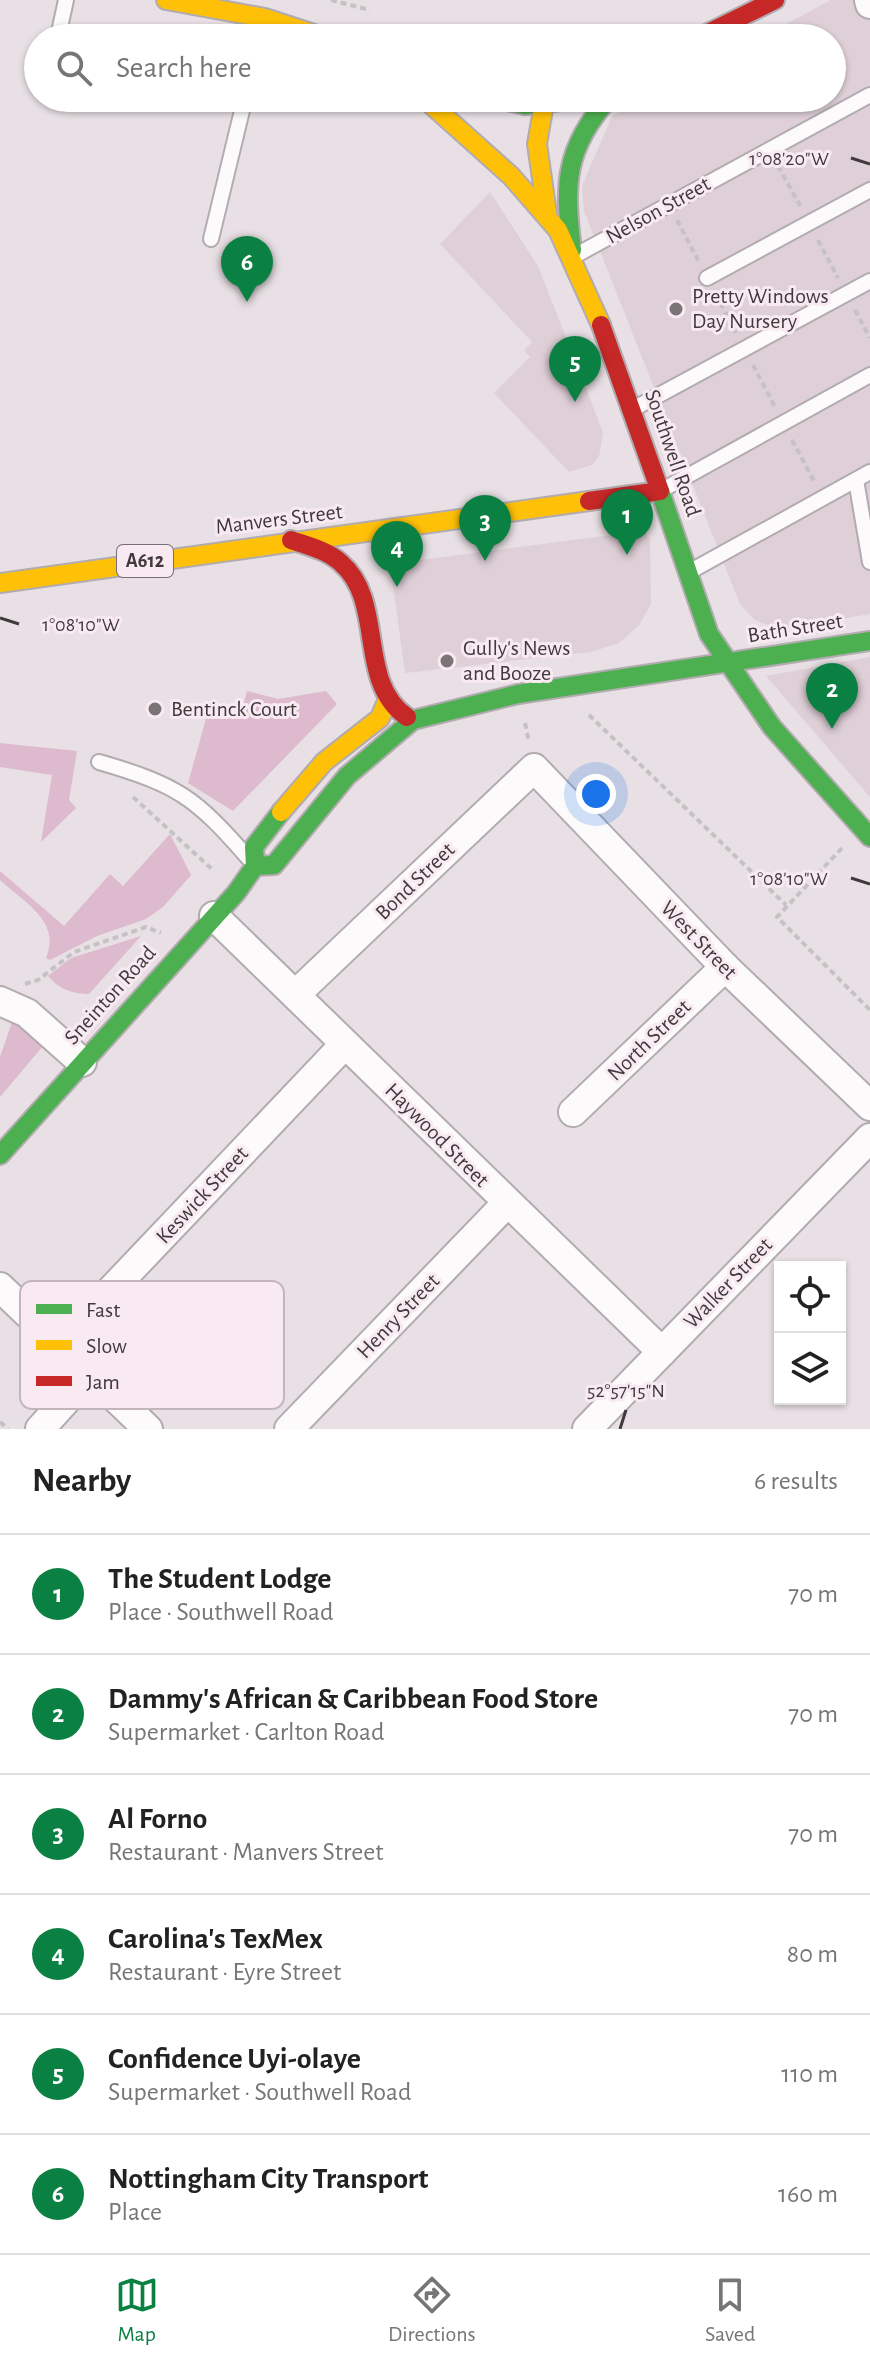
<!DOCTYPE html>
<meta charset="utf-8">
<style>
:root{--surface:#fff;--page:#f2f2f2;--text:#222;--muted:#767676;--line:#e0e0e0;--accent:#0b8043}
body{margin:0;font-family:"Alegreya Sans",sans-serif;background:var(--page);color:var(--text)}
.controls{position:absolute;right:24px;bottom:24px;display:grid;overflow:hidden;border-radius:0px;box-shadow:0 2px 6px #0004}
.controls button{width:72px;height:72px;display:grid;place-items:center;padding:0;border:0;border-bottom:2px solid var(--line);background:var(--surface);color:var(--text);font:40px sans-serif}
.you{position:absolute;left:596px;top:794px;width:28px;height:28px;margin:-20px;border:6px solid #fff;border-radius:50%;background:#1a73e8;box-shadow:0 0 0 12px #1a73e833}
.badge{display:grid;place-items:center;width:52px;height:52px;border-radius:50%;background:var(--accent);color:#fff;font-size:26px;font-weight:700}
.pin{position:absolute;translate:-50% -66px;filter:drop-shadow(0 2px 4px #0008)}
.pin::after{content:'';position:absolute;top:42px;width:28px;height:24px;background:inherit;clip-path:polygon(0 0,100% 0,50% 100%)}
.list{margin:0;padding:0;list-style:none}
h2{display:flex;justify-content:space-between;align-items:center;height:104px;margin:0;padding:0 32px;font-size:34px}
h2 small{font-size:26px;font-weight:400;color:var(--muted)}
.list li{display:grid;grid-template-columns:52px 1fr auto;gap:24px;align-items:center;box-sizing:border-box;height:120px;padding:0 32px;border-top:2px solid var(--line)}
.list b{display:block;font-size:30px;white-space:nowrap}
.list p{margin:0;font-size:26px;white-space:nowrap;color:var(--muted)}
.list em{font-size:26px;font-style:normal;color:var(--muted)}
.icon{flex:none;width:44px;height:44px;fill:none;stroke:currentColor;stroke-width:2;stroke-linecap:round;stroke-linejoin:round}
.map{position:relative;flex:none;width:870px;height:1429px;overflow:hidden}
.search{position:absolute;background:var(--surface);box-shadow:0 2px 6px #0004;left:24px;right:24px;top:24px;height:88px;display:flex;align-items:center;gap:20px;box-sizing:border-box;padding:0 28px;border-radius:44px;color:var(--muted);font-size:30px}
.sheet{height:824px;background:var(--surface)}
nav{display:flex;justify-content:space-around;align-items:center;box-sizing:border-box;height:112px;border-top:2px solid var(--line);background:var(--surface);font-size:22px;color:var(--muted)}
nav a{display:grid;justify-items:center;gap:4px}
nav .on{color:var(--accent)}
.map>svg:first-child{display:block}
.built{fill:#dfcfd7}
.green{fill:#ddbacd}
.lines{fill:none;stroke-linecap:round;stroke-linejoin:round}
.lane-casing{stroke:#b2abaf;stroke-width:18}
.street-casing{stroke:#b2abaf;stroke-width:32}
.fast-casing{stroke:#b2abaf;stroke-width:22}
.slow-casing{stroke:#b2abaf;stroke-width:22}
.jam-casing{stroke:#b2abaf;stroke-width:22}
.path{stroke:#c5c2c3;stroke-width:4;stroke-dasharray:6 4;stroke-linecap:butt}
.lane{stroke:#fcfafb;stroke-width:14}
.street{stroke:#fcfafb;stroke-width:28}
.fast{stroke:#4caf50;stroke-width:18}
.slow{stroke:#ffc107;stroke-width:18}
.jam{stroke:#c62828;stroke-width:18}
.ticks{fill:none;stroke:#403a3d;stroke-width:3}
.poi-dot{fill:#7b7477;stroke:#f9eaf2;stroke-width:3}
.labels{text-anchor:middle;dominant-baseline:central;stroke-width:6;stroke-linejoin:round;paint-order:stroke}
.shield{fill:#f9eaf2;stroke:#786f73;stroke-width:2}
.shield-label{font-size:20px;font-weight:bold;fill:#403a3d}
.street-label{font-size:22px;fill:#403a3d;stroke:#f9eaf2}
.poi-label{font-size:22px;fill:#403a3d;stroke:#f9eaf2;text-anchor:start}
.key{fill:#f9eaf2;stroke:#c2b5bc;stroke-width:2}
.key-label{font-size:22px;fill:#403a3d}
.ticks-label{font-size:20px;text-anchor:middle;fill:#403a3d;stroke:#f9eaf2;stroke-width:6;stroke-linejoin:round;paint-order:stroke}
</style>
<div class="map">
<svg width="870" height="1429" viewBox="0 0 870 1429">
<rect width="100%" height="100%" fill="#e8e0e4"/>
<g class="built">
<path d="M831,0H870V614L779,629L755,620L740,604L584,211L582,186L612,116L646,98H832V38H760Z"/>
<path d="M490,192L538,266L603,432L599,457L592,465L569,472L494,393L530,357L524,350L532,342L440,244Z"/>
<path d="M642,531L650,539L651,604L639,625L619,643L591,652L405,673L390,564Z"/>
<path d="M870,657V797L766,676Z"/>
</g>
<g class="green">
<path d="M247,691L278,699L326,691L337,704L233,811L188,783L209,708L241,714Z"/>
<path d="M0,743L77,751L69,800L76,808L41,842L52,775L0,767Z"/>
<path d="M170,834L191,875L163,907L146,919L97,936L50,960L46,958C62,922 24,902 0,880V871L64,926L110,874L123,886Z"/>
<path d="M141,936L89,994C72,994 59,989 48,976L71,958Z"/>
<path d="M13,1019L48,1040L0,1097V1057Z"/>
</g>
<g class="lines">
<defs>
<g id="lane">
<path d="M59,32L66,0"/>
<path d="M211,239L245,98"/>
<path d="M580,253L870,95"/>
<path d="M707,278L870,190"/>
<path d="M635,408L870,281"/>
<path d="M856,480L870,562"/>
<path d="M664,489L870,375"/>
<path d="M689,572L870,472"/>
<path d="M99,762C178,785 195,797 249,859"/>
</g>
<g id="street">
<path d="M869,0L870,4"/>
<path d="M214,916L662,1352"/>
<path d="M296,994L534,768L725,967L870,1106"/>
<path d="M0,1001L27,1013L82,1062"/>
<path d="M573,1112L725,967"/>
<path d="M0,1287L148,1429"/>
<path d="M58,1346L345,1044"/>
<path d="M40,1429L89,1375"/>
<path d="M289,1429L506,1204"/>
<path d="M587,1429L870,1138"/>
</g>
<g id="fast">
<path d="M493,98L525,105L587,98"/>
<path d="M572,250C564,185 564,149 609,98"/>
<path d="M660,491L709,634L772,727L870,837"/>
<path d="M255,866L274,865L347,776L413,720L518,694L870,641"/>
<path d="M0,1155L236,893L255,866L254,847L281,812"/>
</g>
<g id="slow">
<path d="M166,0L265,18L326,38"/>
<path d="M424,98L511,176L558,230L601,325"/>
<path d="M544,104L537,144L547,213"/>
<path d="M0,583L589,501"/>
<path d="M281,812L324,762L380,718L388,699"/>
</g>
<g id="jam">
<path d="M698,38L775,0"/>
<path d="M589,501L660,491L601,325"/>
<path d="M291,540C308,546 327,550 341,563C386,602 356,682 407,717"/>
</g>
</defs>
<use href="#lane" class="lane-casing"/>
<use href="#street" class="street-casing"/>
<use href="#fast" class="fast-casing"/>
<use href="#slow" class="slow-casing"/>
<use href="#jam" class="jam-casing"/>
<g class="path">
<path d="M331,0L370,10"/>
<path d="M778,166L801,207"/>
<path d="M677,220L699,262"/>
<path d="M818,240L838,278"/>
<path d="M716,294L736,333"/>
<path d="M855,310L870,338"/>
<path d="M753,365L775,407"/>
<path d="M792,440L814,481"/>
<path d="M589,715L786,905"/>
<path d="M525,723L529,742"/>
<path d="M133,797L214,871"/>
<path d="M842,848L777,917L870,1010"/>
<path d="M25,984L38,980L74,952L146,927L161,933"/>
<path d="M0,1422L8,1429"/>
</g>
<use href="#lane" class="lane"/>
<use href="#street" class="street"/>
<use href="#fast" class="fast"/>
<use href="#slow" class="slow"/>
<use href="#jam" class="jam"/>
</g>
<path class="ticks" d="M851,158L870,164M0,618L19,624M851,878L870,884M620,1429L626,1410"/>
<g class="poi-dot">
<circle cx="676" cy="309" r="8"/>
<circle cx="447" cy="661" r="8"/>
<circle cx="155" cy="709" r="8"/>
</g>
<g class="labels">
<rect class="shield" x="117" y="545" width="56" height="32" rx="6"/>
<g class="shield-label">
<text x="145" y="561">A612</text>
</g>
<g class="street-label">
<text transform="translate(658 210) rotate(-29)">Nelson Street</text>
<text transform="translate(673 453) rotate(71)">Southwell Road</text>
<text transform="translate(279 519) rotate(-7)">Manvers Street</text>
<text transform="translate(795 628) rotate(-9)">Bath Street</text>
<text transform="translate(415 881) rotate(-44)">Bond Street</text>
<text transform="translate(699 940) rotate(46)">West Street</text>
<text transform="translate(110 995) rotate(-48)">Sneinton Road</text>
<text transform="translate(649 1040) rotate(-44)">North Street</text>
<text transform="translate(437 1135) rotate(45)">Haywood Street</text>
<text transform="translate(202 1195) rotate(-47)">Keswick Street</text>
<text transform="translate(728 1283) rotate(-46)">Walker Street</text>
<text transform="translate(398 1316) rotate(-46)">Henry Street</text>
</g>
<g class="poi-label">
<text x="692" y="296">Pretty Windows<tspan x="692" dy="25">Day Nursery</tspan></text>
<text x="463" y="648">Gully's News<tspan x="463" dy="25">and Booze</tspan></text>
<text x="171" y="709">Bentinck Court</text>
</g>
</g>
<rect x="20" y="1281" width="264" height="128" rx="12" class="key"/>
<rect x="36" y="1304" width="36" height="10" fill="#4caf50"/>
<rect x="36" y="1340" width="36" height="10" fill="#ffc107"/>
<rect x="36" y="1376" width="36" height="10" fill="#c62828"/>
<g class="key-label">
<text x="86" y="1317">Fast</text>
<text x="86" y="1353">Slow</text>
<text x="86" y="1389">Jam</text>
</g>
<g class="ticks-label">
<text x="789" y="165">1°08'20"W</text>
<text x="81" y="631">1°08'10"W</text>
<text x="789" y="885">1°08'10"W</text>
<text x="626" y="1397">52°57'15"N</text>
</g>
</svg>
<div class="controls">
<button><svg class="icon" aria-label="locate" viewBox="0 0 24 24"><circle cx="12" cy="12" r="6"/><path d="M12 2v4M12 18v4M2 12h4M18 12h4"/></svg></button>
<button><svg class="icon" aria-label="layers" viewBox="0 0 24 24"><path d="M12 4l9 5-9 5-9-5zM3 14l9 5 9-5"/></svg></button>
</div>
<div class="you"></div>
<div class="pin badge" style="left:627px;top:555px">1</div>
<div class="pin badge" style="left:832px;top:729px">2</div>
<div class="pin badge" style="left:485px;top:561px">3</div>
<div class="pin badge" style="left:397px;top:587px">4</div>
<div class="pin badge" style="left:575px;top:402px">5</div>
<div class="pin badge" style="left:247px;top:302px">6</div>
<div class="search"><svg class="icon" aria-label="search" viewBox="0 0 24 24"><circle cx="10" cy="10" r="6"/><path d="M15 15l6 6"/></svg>Search here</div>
</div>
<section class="sheet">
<h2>Nearby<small>6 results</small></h2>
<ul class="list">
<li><span class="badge">1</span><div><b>The Student Lodge</b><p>Place · Southwell Road</p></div><em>70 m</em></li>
<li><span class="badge">2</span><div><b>Dammy's African &amp; Caribbean Food Store</b><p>Supermarket · Carlton Road</p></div><em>70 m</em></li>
<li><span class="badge">3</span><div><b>Al Forno</b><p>Restaurant · Manvers Street</p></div><em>70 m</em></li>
<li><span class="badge">4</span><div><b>Carolina's TexMex</b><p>Restaurant · Eyre Street</p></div><em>80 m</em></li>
<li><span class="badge">5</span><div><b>Confidence Uyi-olaye</b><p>Supermarket · Southwell Road</p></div><em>110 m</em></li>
<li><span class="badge">6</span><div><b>Nottingham City Transport</b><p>Place</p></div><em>160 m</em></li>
</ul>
</section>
<nav>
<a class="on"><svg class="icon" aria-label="map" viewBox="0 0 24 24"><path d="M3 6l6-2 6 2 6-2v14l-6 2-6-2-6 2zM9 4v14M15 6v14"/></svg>Map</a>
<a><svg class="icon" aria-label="directions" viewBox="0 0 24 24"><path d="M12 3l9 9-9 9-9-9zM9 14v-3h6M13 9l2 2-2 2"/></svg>Directions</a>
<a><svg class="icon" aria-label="saved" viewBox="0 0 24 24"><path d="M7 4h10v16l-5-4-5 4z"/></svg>Saved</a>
</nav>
